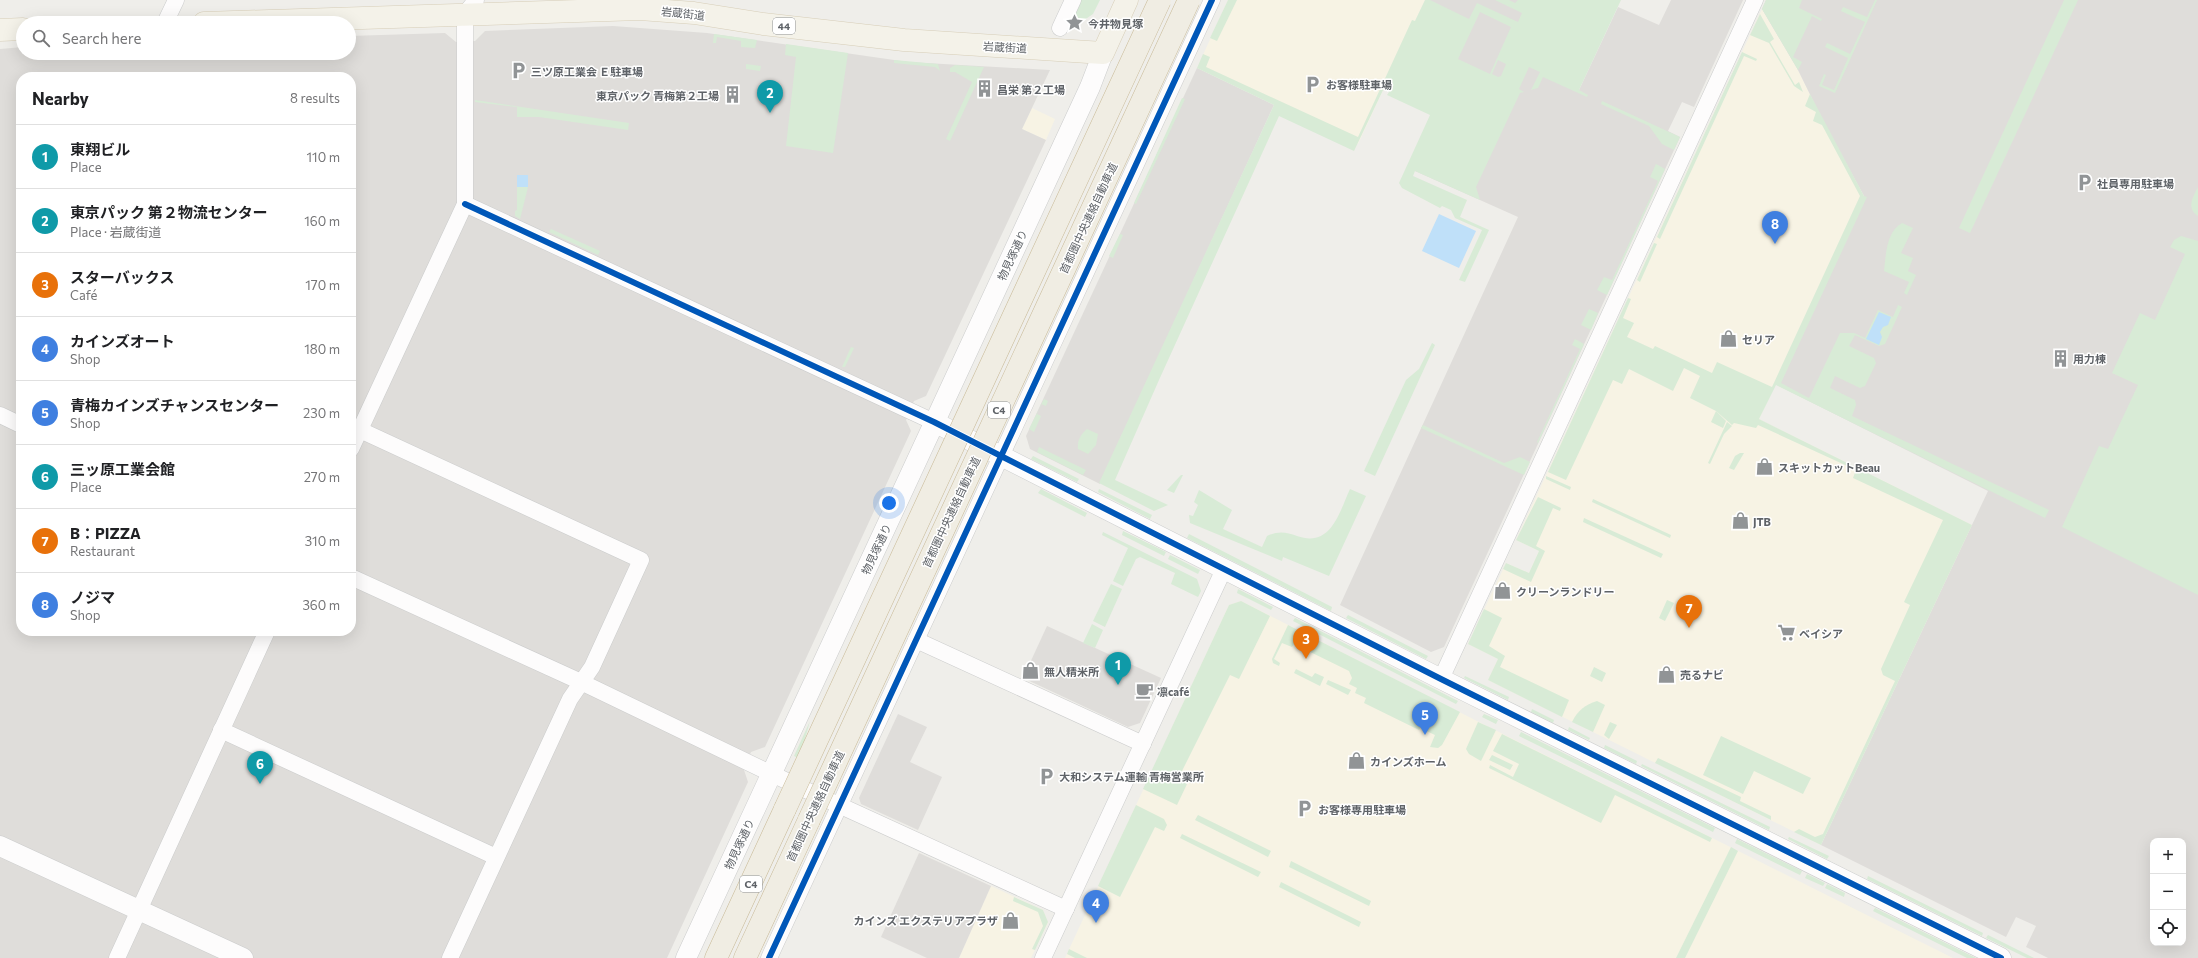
<!DOCTYPE html>
<meta charset="utf-8">
<style>
:root{--surface:#fff;--page:#f2f2f2;--text:#202124;--muted:#757577;--line:#e0e0e0;--accent:#7c3aed}
body{margin:0;font-family:Commissioner,"Noto Sans JP",sans-serif;background:var(--page);color:var(--text)}
.controls{position:absolute;right:12px;bottom:12px;display:grid;overflow:hidden;border-radius:8px;box-shadow:0 4px 16px #0002}
.controls button{width:36px;height:36px;display:grid;place-items:center;padding:0;border:0;border-bottom:1px solid var(--line);background:var(--surface);color:var(--text);font:20px sans-serif}
.you{position:absolute;left:889px;top:503px;width:14px;height:14px;margin:-10px;border:3px solid #fff;border-radius:50%;background:#1a73e8;box-shadow:0 0 0 6px #1a73e833}
.badge{display:grid;place-items:center;width:26px;height:26px;border-radius:50%;background:var(--accent);color:#fff;font-size:13px;font-weight:700}
.pin{position:absolute;translate:-50% -33px;filter:drop-shadow(0 1px 2px #0008)}
.pin::after{content:'';position:absolute;top:21px;width:14px;height:12px;background:inherit;clip-path:polygon(0 0,100% 0,50% 100%)}
.list{margin:0;padding:0;list-style:none}
h2{display:flex;justify-content:space-between;align-items:center;height:52px;margin:0;padding:0 16px;font-size:17px}
h2 small{font-size:13px;font-weight:400;color:var(--muted)}
.list li{display:grid;grid-template-columns:26px 1fr auto;gap:12px;align-items:center;box-sizing:border-box;height:64px;padding:0 16px;border-top:1px solid var(--line)}
.list b{display:block;font-size:15px;white-space:nowrap}
.list p{margin:0;font-size:13px;white-space:nowrap;color:var(--muted)}
.list em{font-size:13px;font-style:normal;color:var(--muted)}
.icon{flex:none;width:22px;height:22px;fill:none;stroke:currentColor;stroke-width:2;stroke-linecap:round;stroke-linejoin:round}
.map{position:relative;flex:none;width:2198px;height:958px;overflow:hidden}
.search{position:absolute;background:var(--surface);box-shadow:0 4px 16px #0002;left:16px;top:16px;width:340px;height:44px;display:flex;align-items:center;gap:10px;box-sizing:border-box;padding:0 14px;border-radius:22px;color:var(--muted);font-size:15px}
.panel{position:absolute;background:var(--surface);box-shadow:0 4px 16px #0002;left:16px;top:72px;width:340px;height:564px;border-radius:16px}
.map>svg:first-child{display:block}
.commercial{fill:#f7f3e4}
.industrial{fill:#dfddda;fill-rule:evenodd}
.green{fill:#d8ebd6;fill-rule:evenodd}
.water{fill:#bfe0f9}
.lines{fill:none;stroke-linecap:round;stroke-linejoin:round}
.minor-casing{stroke:#cbcccc;stroke-width:17}
.tertiary-casing{stroke:#cbcccc;stroke-width:21}
.primary-casing{stroke:#d7ceb8;stroke-width:23}
.motorway-casing{stroke:#c8b996;stroke-width:23}
.minor{stroke:#fdfcfc;stroke-width:16}
.tertiary{stroke:#fdfcfc;stroke-width:20}
.primary{stroke:#f4f2e9;stroke-width:22}
.motorway{stroke:#f0ede3;stroke-width:22}
.motorway-bridge-casing{stroke:#c8b996;stroke-width:23;stroke-linecap:butt}
.motorway-bridge{stroke:#f0ede3;stroke-width:22}
.cycleway-casing{stroke:#fff;stroke-width:8}
.cycleway{stroke:#0057b8;stroke-width:6}
.labels{text-anchor:middle;dominant-baseline:central;stroke-width:3;stroke-linejoin:round;paint-order:stroke}
.shield{fill:#fff;stroke:#8f9295;stroke-width:1}
.shield-label{font-size:10px;font-weight:bold;fill:#5f6368}
.street-label{font-size:11px;fill:#5f6368;stroke:#fff}
.poi-label{font-size:11px;font-weight:bold;fill:#5f6368;stroke:#fff;text-anchor:start}
</style>
<div class="map">
<svg width="2198" height="958" viewBox="0 0 2198 958">
<rect width="100%" height="100%" fill="#efeeea"/>
<g class="commercial">
<path d="M1228,0H1425L1358,144L1197,68Z"/>
<path d="M1762,9L1798,70L1824,123L1864,196L1759,419L1972,525L1821,845L1488,680L1498,659L1468,644L1506,563L1529,573L1539,551L1516,540Z"/>
<path d="M1032,108L1055,119L1046,140L1022,129Z"/>
<path d="M1241,601L1477,721L1953,958H1065L1229,605Z"/>
<path d="M991,886L1043,910L1048,923L1031,958H959Z"/>
</g>
<g class="industrial">
<path d="M1425,0H1560L1579,90L1618,7L1659,25L1671,0H1743L1694,107L1682,102L1668,131L1680,137L1444,647L1431,652L1340,605L1518,217L1415,171L1443,112Z"/>
<path d="M1766,0H2198V958H2048L2026,947L2036,926L2016,917L2006,937L1821,845L1988,491L1777,385L1864,196L1824,123L1798,70L1762,9ZM2153,841H2183V943H2153Z"/>
<path d="M613,26L707,33L908,62L1050,70L1022,129L1046,140L926,396L914,401L906,420L911,431L765,747L751,752L744,770L748,782L667,958H0V49L23,47V53H349V36L445,33L456,42L475,41L485,31ZM21,77H351V631H21Z"/>
<path d="M1197,68L1274,105L1100,484L1030,449L1026,436Z"/>
<path d="M1047,626L1161,678L1140,723L1128,727L1023,678Z"/>
<path d="M898,714L927,727L910,762L942,777L918,830L861,804L859,798Z"/>
<path d="M919,853L991,886L959,958H927L881,937Z"/>
</g>
<g class="green">
<path d="M1080,0H1100L1093,14L1065,33Z"/>
<path d="M1228,0H1237L1217,41L1210,38Z"/>
<path d="M1425,0H1430L1469,19L1477,3L1518,22L1522,13L1495,0H1509L1515,3L1518,0H1621L1579,90L1588,95L1587,97L1543,77L1538,88L1531,90L1540,72L1529,67L1519,89L1524,92L1520,93L1476,187L1480,200L1415,171L1413,176L1467,200L1460,217L1489,230L1465,282L1459,280L1482,230L1455,218L1451,210L1442,206L1440,208L1402,188L1399,183L1430,115L1387,95L1389,92L1385,86L1354,151L1279,116L1159,380L1115,480L1168,505L1154,511L1099,483L1274,105L1197,68L1203,54L1210,57L1206,67L1358,137L1412,20L1415,21ZM1480,12L1511,27L1490,74L1458,59ZM1498,60L1506,64L1501,76L1498,77L1492,74Z"/>
<path d="M1766,0H1802L1799,8L1822,19L1821,21L1812,16L1793,57L1802,62L1798,70L1762,9Z"/>
<path d="M1875,0H1877L1835,93L1819,86L1824,74L1826,75L1822,85L1834,90L1848,58L1825,47L1827,43L1850,54L1865,22L1841,11L1843,7L1867,17Z"/>
<path d="M2064,0H2078L1970,233L1959,228Z"/>
<path d="M1760,14L1774,39L1770,42L1795,85L1799,82L1803,92L1794,86L1769,43L1750,35Z"/>
<path d="M714,34L757,40L755,48L741,47V41L717,37L716,43H713Z"/>
<path d="M786,44L848,53L833,153L786,146L796,57L785,55Z"/>
<path d="M1742,52L1757,59L1756,61L1744,56L1660,239L1657,237Z"/>
<path d="M894,60L938,64L940,71L935,67L894,63Z"/>
<path d="M746,64L761,66L760,71L746,69Z"/>
<path d="M955,65L984,67L950,141L946,139L972,82L955,72H950V68Z"/>
<path d="M1810,94L1864,196L1867,197L1781,383L1809,398L1840,333H1854L1865,338L1878,310L1893,317L1898,305L1902,307L1885,344L1879,346L1855,335L1849,346L1874,358L1876,363L1865,386L1860,388L1835,376L1830,388L1855,400L1856,405L1852,416L2049,510L2045,518L1776,385L1759,419L1972,525L1821,845L1794,832L1799,829L1815,837L1823,834L1895,681L1883,675L1881,669L1910,605L1904,602L1943,520L1853,478L1856,470L1758,425L1756,428L1734,423L1732,425L1716,411L1690,398L1700,376L1684,368L1673,391L1629,369L1622,384L1613,380L1566,480L1548,472L1628,298L1631,299L1623,318L1634,323L1627,337L1653,349L1655,346L1712,373L1717,362L1772,387L1860,196L1822,125L1813,121L1816,112L1805,106Z"/>
<path d="M1182,98L1185,99L1136,204L1134,203Z"/>
<path d="M475,100L629,123L628,130L539,117H517V107L475,102Z"/>
<path d="M1602,101L1680,137L1674,150L1662,144L1649,126L1601,104Z"/>
<path d="M1656,164L1665,169L1607,295L1597,290L1604,277L1612,280L1658,181L1650,177Z"/>
<path d="M517,187H528L520,219L515,216V211L517,210Z"/>
<path d="M2198,187V216C2186,208 2193,197 2198,187Z"/>
<path d="M1902,223L1913,228L1901,253L1913,258L1908,271L1916,275L1907,295L1904,293L1909,282L1884,271C1886,255 1886,232 1902,223Z"/>
<path d="M551,229L600,251L598,255L549,232Z"/>
<path d="M1120,234L1123,235L1113,258L1109,256Z"/>
<path d="M2181,236L2198,241V595L2062,527L2099,446L2108,449L2138,385L2112,373L2140,313L2155,320L2185,254L2170,247L2174,240Z"/>
<path d="M1654,243L1657,244L1640,282L1637,280Z"/>
<path d="M1589,309L1598,313L1591,330L1581,325Z"/>
<path d="M1575,339L1584,344L1538,443L1537,442L1580,349L1572,345Z"/>
<path d="M1432,343L1435,345L1375,476L1364,471L1406,380L1419,369Z"/>
<path d="M851,347L854,348L845,367H842Z"/>
<path d="M1044,399L1048,401L1046,406L1041,404L1037,414L1041,416L1034,432L1029,429Z"/>
<path d="M1716,411L1726,421L1723,428L1711,422Z"/>
<path d="M1727,422L1732,426L1724,434L1710,464L1708,463Z"/>
<path d="M1423,425L1504,463L1520,457L1530,462L1524,475L1421,428Z"/>
<path d="M1087,429L1098,434L1096,445L1088,454L1078,449C1077,440 1081,434 1087,429Z"/>
<path d="M1039,447L1086,470L1083,475L1037,452Z"/>
<path d="M1740,453H1744L1734,470L1729,468L1735,456Z"/>
<path d="M1033,456L1079,479L1077,482L1031,459Z"/>
<path d="M1181,475H1183L1174,493L1167,490Z"/>
<path d="M1546,476L1571,487L1570,490L1546,479Z"/>
<path d="M1041,489L1087,513L1085,517L1038,493Z"/>
<path d="M1099,489L1152,515L1150,519L1098,492Z"/>
<path d="M1350,489L1366,496L1329,576L1283,557L1282,561L1190,523L1189,515L1193,516L1198,505L1194,502L1199,490L1232,510L1223,529L1262,547L1267,536C1278,531 1286,532 1297,536C1331,548 1339,513 1350,489Z"/>
<path d="M1538,497L1561,508L1560,511L1553,508L1536,546L1545,551L1531,582L1503,569L1506,563L1529,573L1539,551L1516,540Z"/>
<path d="M1593,499L1671,535L1670,538L1592,502Z"/>
<path d="M1584,518L1663,554L1661,558L1583,522Z"/>
<path d="M1123,531L1166,552L1164,556L1122,535Z"/>
<path d="M1103,532L1197,579L1201,591L1198,597L1171,584L1175,573L1140,557L1136,559L1123,586L1113,581L1128,548L1102,535Z"/>
<path d="M1189,534L1332,607L1331,611L1187,538Z"/>
<path d="M1170,555L1200,570L1198,574L1168,559Z"/>
<path d="M1111,584L1122,589L1105,627L1093,621Z"/>
<path d="M1238,589L1273,607L1271,610L1237,593Z"/>
<path d="M1667,600L1674,603L1665,621L1659,618Z"/>
<path d="M1241,601L1270,616L1239,679L1230,675L1178,779L1187,784L1177,805L1143,789L1229,605Z"/>
<path d="M1484,609L1502,618L1489,646L1505,656L1500,667L1569,700L1562,717L1488,680L1498,659L1468,644Z"/>
<path d="M1348,615L1428,656L1426,659L1346,618Z"/>
<path d="M1295,618L1458,701L1456,704L1293,621Z"/>
<path d="M1092,624L1103,630L1095,648L1083,643Z"/>
<path d="M1288,625L1460,712L1442,745L1438,748L1430,747L1435,735L1420,728L1419,730L1364,703L1366,698L1355,693L1357,688L1349,684L1352,678L1349,671L1294,644L1292,647L1282,643L1274,659L1280,663L1279,666L1273,663L1272,659Z"/>
<path d="M1594,667L1606,673L1602,682L1590,676Z"/>
<path d="M1296,669L1312,677L1315,673L1324,677L1320,686L1294,673Z"/>
<path d="M1465,676L1509,697L1508,700L1464,678Z"/>
<path d="M1328,680L1351,690L1348,695L1326,684Z"/>
<path d="M1597,701L1605,705L1593,732L1572,722C1578,710 1585,705 1597,701Z"/>
<path d="M1532,709L1554,720L1553,723L1531,712Z"/>
<path d="M1484,714L1498,720L1496,724L1482,717Z"/>
<path d="M810,721L799,761L798,758L794,756Z"/>
<path d="M1478,722L1496,730L1481,761L1469,754L1466,749Z"/>
<path d="M1610,722L1617,725L1609,739L1604,735Z"/>
<path d="M1569,727L1590,738L1589,740L1568,730Z"/>
<path d="M1521,732L1715,828L1713,832L1519,736Z"/>
<path d="M1502,734L1712,838L1710,842L1615,795L1601,823L1489,768L1490,765L1513,777L1519,764L1493,751Z"/>
<path d="M1721,736L1811,778L1803,794L1754,771L1743,794L1703,775Z"/>
<path d="M1605,745L1637,761L1636,764L1604,748Z"/>
<path d="M1492,755L1513,765L1510,770L1489,760Z"/>
<path d="M1658,758L1741,797L1740,801L1771,816V820L1655,763Z"/>
<path d="M1642,764L1770,827L1769,830L1641,766Z"/>
<path d="M1136,805L1164,819L1167,825L1164,831L1155,827L1120,897L1098,886Z"/>
<path d="M1198,815L1271,851L1268,857L1195,820Z"/>
<path d="M1182,834L1261,872L1258,877L1180,838Z"/>
<path d="M1789,837L1829,856L1827,859L1788,839Z"/>
<path d="M1737,839L1802,871L1800,875L1735,843Z"/>
<path d="M1731,847L1738,851L1685,958H1676Z"/>
<path d="M1291,861L1371,901L1369,906L1289,867Z"/>
<path d="M1807,874L1825,883L1823,886L1805,878Z"/>
<path d="M1868,876L1983,933L1982,936L1867,879Z"/>
<path d="M1281,882L1361,922L1359,927L1279,887Z"/>
<path d="M1827,884L1845,893L1844,897L1825,888Z"/>
<path d="M1014,897L1043,910L1048,922L1035,950L1032,949L1043,926L1038,912L1013,901Z"/>
<path d="M1875,908L1976,958H1967L1873,911Z"/>
<path d="M1988,935L2034,958H2027L1986,938Z"/>
<path d="M1069,949L1087,958H1075L1067,954Z"/>
</g>
<g class="water">
<rect x="517" y="175" width="11" height="12"/>
<path d="M1439,214L1476,231L1459,268L1422,251Z"/>
<path d="M1879,312L1891,317L1888,325L1883,327L1880,332L1882,337L1879,345L1866,339Z"/>
</g>
<g class="lines">
<defs>
<g id="minor">
<path d="M165,23L176,0"/>
<path d="M1060,28L1073,0"/>
<path d="M465,204L934,422"/>
<path d="M0,415L21,425"/>
<path d="M360,430L641,560L592,667L570,699L450,958"/>
<path d="M351,449L465,204V14L476,0"/>
<path d="M351,577L581,682L795,785L1066,909"/>
<path d="M916,640L1143,744"/>
<path d="M1441,679L1755,0"/>
<path d="M221,730L496,857"/>
<path d="M117,958L267,631"/>
<path d="M769,958L1212,0"/>
<path d="M1043,958L1224,569"/>
</g>
<g id="tertiary">
<path d="M934,422L1441,679L2001,958"/>
<path d="M0,846L243,958"/>
<path d="M686,958L1090,87L1103,53"/>
</g>
<g id="primary">
<path d="M204,23L640,9L694,13L763,24L904,40L1103,53L1127,0"/>
<path d="M0,30L23,29"/>
</g>
<g id="motorway">
<path d="M716,958L785,809"/>
<path d="M745,958L809,820"/>
</g>
</defs>
<use href="#minor" class="minor-casing"/>
<use href="#tertiary" class="tertiary-casing"/>
<use href="#primary" class="primary-casing"/>
<use href="#motorway" class="motorway-casing"/>
<use href="#minor" class="minor"/>
<use href="#tertiary" class="tertiary"/>
<use href="#primary" class="primary"/>
<use href="#motorway" class="motorway"/>
<defs>
<g id="motorway-bridge">
<path d="M785,809L1160,0"/>
<path d="M809,820L1189,0"/>
</g>
</defs>
<use href="#motorway-bridge" class="motorway-bridge-casing"/>
<use href="#motorway-bridge" class="motorway-bridge"/>
<defs>
<g id="cycleway">
<path d="M465,204L934,422L1441,679L2001,958"/>
<path d="M769,958L1212,0"/>
</g>
</defs>
<use href="#cycleway" class="cycleway-casing"/>
<use href="#cycleway" class="cycleway"/>
</g>
<defs>
<symbol id="sight-bare" viewBox="-9 -9 18 18"><path d="M0-6L1.8-2.2L6-1.7L2.9 1.2L3.7 5.4L0 3.3L-3.7 5.4L-2.9 1.2L-6-1.7L-1.8-2.2Z" fill="#919496" stroke="#fff" stroke-width="2.5" paint-order="stroke"/></symbol>
<symbol id="parking-bare" viewBox="-9 -9 18 18"><path d="M-3.5-5.5H1a3.5 3.5 0 0 1 0 7H-1V5.5H-3.5ZM-1-3.4V-.6H.8a1.4 1.4 0 0 0 0-2.8Z" fill="#919496" stroke="#fff" stroke-width="2.5" paint-order="stroke"/></symbol>
<symbol id="building-bare" viewBox="-9 -9 18 18"><path d="M-4-6H4V6H1V3H-1V6H-4ZM-2.5-4.3h1.7v1.8h-1.7ZM.8-4.3h1.7v1.8H.8ZM-2.5-1h1.7V.8h-1.7ZM.8-1h1.7V.8H.8Z" fill="#919496" stroke="#fff" stroke-width="2.5" paint-order="stroke"/></symbol>
<symbol id="shop-bare" viewBox="-9 -9 18 18"><path d="M-5-2.5h2.3a2.7 3.5 0 0 1 5.4 0H5L5.5 6h-11ZM-1.5-2.5h3a1.5 2.3 0 0 0-3 0Z" fill="#919496" stroke="#fff" stroke-width="2.5" paint-order="stroke"/></symbol>
<symbol id="supermarket-bare" viewBox="-9 -9 18 18"><path d="M-6-5.5h2.5l.6 2H6L4.5 2H-2.5L-4.4-4H-6ZM-1.5 3.2a1.3 1.3 0 1 0 .1 0ZM3 3.2a1.3 1.3 0 1 0 .1 0Z" fill="#919496" stroke="#fff" stroke-width="2.5" paint-order="stroke"/></symbol>
<symbol id="cafe-bare" viewBox="-9 -9 18 18"><path d="M-5.5-4.5H6V0H3Q3 3.5 0 3.5H-2.5Q-5.5 3.5-5.5 0ZM3-3.2v2h1.7v-2ZM-6 4.5H4V6H-6Z" fill="#919496" stroke="#fff" stroke-width="2.5" paint-order="stroke"/></symbol>
</defs>
<g fill-rule="evenodd">
<use href="#sight-bare" x="1062" y="10" width="25" height="25"/>
<use href="#parking-bare" x="506" y="58" width="25" height="25"/>
<use href="#parking-bare" x="1300" y="72" width="25" height="25"/>
<use href="#building-bare" x="972" y="76" width="25" height="25"/>
<use href="#building-bare" x="720" y="82" width="25" height="25"/>
<use href="#parking-bare" x="2072" y="170" width="25" height="25"/>
<use href="#shop-bare" x="1716" y="326" width="25" height="25"/>
<use href="#building-bare" x="2048" y="346" width="25" height="25"/>
<use href="#shop-bare" x="1752" y="454" width="25" height="25"/>
<use href="#shop-bare" x="1728" y="508" width="25" height="25"/>
<use href="#shop-bare" x="1490" y="578" width="25" height="25"/>
<use href="#supermarket-bare" x="1774" y="620" width="25" height="25"/>
<use href="#shop-bare" x="1018" y="658" width="25" height="25"/>
<use href="#shop-bare" x="1654" y="662" width="25" height="25"/>
<use href="#cafe-bare" x="1132" y="678" width="25" height="25"/>
<use href="#shop-bare" x="1344" y="748" width="25" height="25"/>
<use href="#parking-bare" x="1034" y="764" width="25" height="25"/>
<use href="#parking-bare" x="1292" y="796" width="25" height="25"/>
<use href="#shop-bare" x="998" y="908" width="25" height="25"/>
</g>
<g class="labels">
<g class="shield">
<rect x="773" y="18" width="22" height="16" rx="3"/>
<rect x="988" y="402" width="22" height="16" rx="3"/>
<rect x="740" y="876" width="22" height="16" rx="3"/>
</g>
<g class="shield-label">
<text x="784" y="26">44</text>
<text x="999" y="410">C4</text>
<text x="751" y="884">C4</text>
</g>
<g class="street-label">
<text transform="translate(683 13) rotate(6)">岩蔵街道</text>
<text transform="translate(1005 47) rotate(3)">岩蔵街道</text>
<text transform="translate(1088 218) rotate(-65)">首都圏中央連絡自動車道</text>
<text transform="translate(1012 255) rotate(-65)">物見塚通り</text>
<text transform="translate(951 512) rotate(-65)">首都圏中央連絡自動車道</text>
<text transform="translate(876 549) rotate(-65)">物見塚通り</text>
<text transform="translate(815 806) rotate(-65)">首都圏中央連絡自動車道</text>
<text transform="translate(739 844) rotate(-65)">物見塚通り</text>
</g>
<g class="poi-label">
<text x="1088" y="23">今井物見塚</text>
<text x="531" y="71">三ツ原工業会 Ｅ駐車場</text>
<text x="1326" y="84">お客様駐車場</text>
<text x="997" y="89">昌栄 第２工場</text>
<text x="719" y="95" text-anchor="end">東京パック 青梅第２工場</text>
<text x="2097" y="183">社員専用駐車場</text>
<text x="1742" y="339">セリア</text>
<text x="2073" y="358">用力棟</text>
<text x="1778" y="467">スキットカットBeau</text>
<text x="1753" y="521">JTB</text>
<text x="1516" y="591">クリーンランドリー</text>
<text x="1799" y="633">ベイシア</text>
<text x="1044" y="671">無人精米所</text>
<text x="1680" y="674">売るナビ</text>
<text x="1157" y="691">凛café</text>
<text x="1370" y="761">カインズホーム</text>
<text x="1059" y="776">大和システム運輸 青梅営業所</text>
<text x="1318" y="809">お客様専用駐車場</text>
<text x="998" y="920" text-anchor="end">カインズ エクステリアプラザ</text>
</g>
</g>
</svg>
<div class="controls">
<button>+</button>
<button>−</button>
<button><svg class="icon" aria-label="locate" viewBox="0 0 24 24"><circle cx="12" cy="12" r="6"/><path d="M12 2v4M12 18v4M2 12h4M18 12h4"/></svg></button>
</div>
<div class="you"></div>
<div class="pin badge" style="left:1118px;top:685px;background:#0f9aa8">1</div>
<div class="pin badge" style="left:770px;top:113px;background:#0f9aa8">2</div>
<div class="pin badge" style="left:1306px;top:659px;background:#e8710a">3</div>
<div class="pin badge" style="left:1096px;top:923px;background:#3f7fe0">4</div>
<div class="pin badge" style="left:1425px;top:735px;background:#3f7fe0">5</div>
<div class="pin badge" style="left:260px;top:784px;background:#0f9aa8">6</div>
<div class="pin badge" style="left:1689px;top:628px;background:#e8710a">7</div>
<div class="pin badge" style="left:1775px;top:244px;background:#3f7fe0">8</div>
<div class="search"><svg class="icon" aria-label="search" viewBox="0 0 24 24"><circle cx="10" cy="10" r="6"/><path d="M15 15l6 6"/></svg>Search here</div>
<section class="panel">
<h2>Nearby<small>8 results</small></h2>
<ul class="list">
<li><span class="badge" style="background:#0f9aa8">1</span><div><b>東翔ビル</b><p>Place</p></div><em>110 m</em></li>
<li><span class="badge" style="background:#0f9aa8">2</span><div><b>東京パック 第２物流センター</b><p>Place · 岩蔵街道</p></div><em>160 m</em></li>
<li><span class="badge" style="background:#e8710a">3</span><div><b>スターバックス</b><p>Café</p></div><em>170 m</em></li>
<li><span class="badge" style="background:#3f7fe0">4</span><div><b>カインズオート</b><p>Shop</p></div><em>180 m</em></li>
<li><span class="badge" style="background:#3f7fe0">5</span><div><b>青梅カインズチャンスセンター</b><p>Shop</p></div><em>230 m</em></li>
<li><span class="badge" style="background:#0f9aa8">6</span><div><b>三ッ原工業会館</b><p>Place</p></div><em>270 m</em></li>
<li><span class="badge" style="background:#e8710a">7</span><div><b>B：PIZZA</b><p>Restaurant</p></div><em>310 m</em></li>
<li><span class="badge" style="background:#3f7fe0">8</span><div><b>ノジマ</b><p>Shop</p></div><em>360 m</em></li>
</ul>
</section>
</div>
